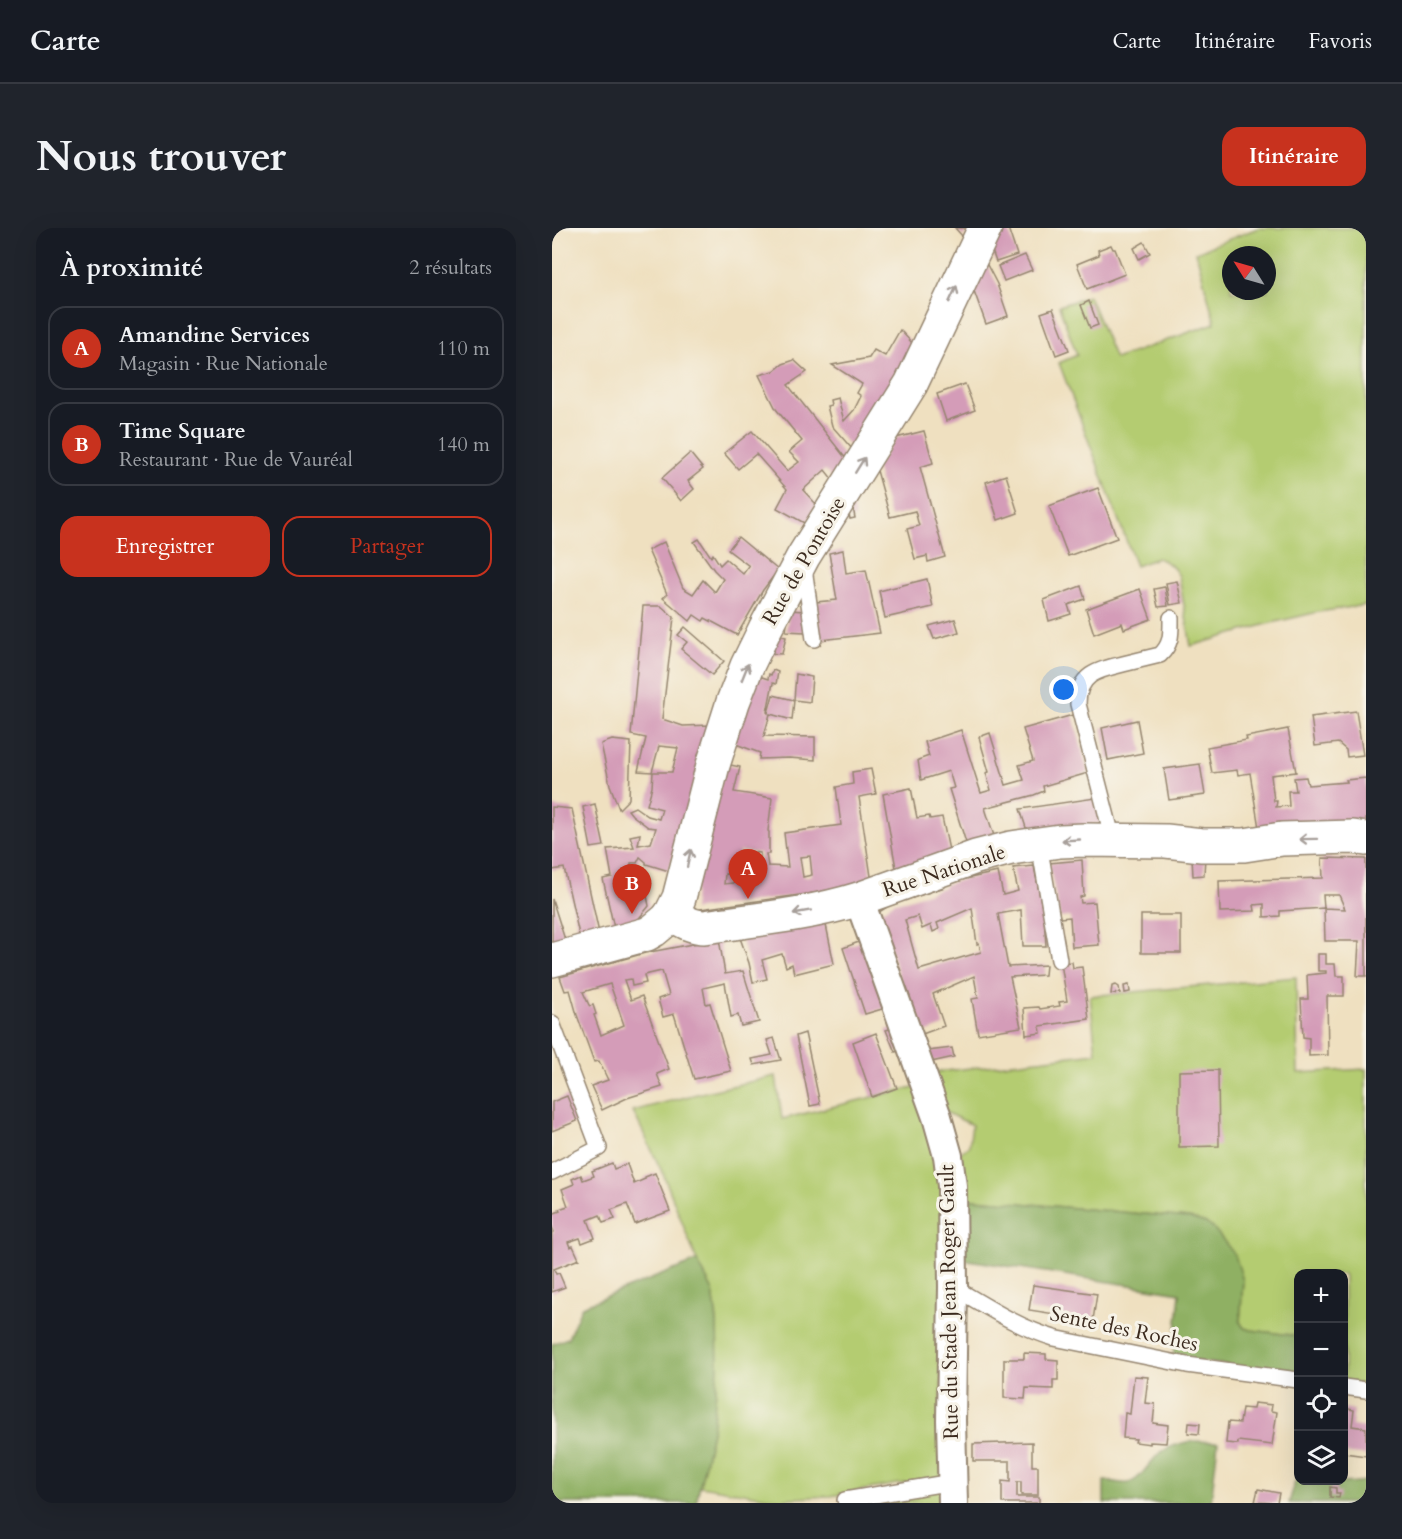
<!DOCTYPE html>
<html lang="fr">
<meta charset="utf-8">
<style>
:root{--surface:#171b24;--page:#20242c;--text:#f1f3f6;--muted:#9ea1a6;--line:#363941;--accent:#c8321e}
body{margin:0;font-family:Cardo,serif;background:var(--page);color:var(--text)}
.controls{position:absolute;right:18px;bottom:18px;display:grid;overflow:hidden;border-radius:12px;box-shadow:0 6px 24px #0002}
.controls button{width:54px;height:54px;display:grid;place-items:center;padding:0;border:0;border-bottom:2px solid var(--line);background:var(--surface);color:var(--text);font:30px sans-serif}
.compass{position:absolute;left:670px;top:18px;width:54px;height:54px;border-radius:50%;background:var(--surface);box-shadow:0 6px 24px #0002;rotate:307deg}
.you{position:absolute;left:512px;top:462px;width:21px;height:21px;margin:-15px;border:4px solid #fff;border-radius:50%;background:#1a73e8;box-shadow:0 0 0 9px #1a73e833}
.badge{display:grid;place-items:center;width:39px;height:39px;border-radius:50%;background:var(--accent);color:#fff;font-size:20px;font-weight:700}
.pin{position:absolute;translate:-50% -50px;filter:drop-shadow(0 2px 3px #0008)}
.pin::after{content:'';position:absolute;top:32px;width:21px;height:18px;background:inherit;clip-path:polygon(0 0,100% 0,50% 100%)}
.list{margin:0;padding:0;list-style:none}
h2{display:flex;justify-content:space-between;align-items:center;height:78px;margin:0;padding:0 24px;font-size:26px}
h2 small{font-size:20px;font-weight:400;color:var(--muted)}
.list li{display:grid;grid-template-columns:39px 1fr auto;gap:18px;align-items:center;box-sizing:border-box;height:84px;margin:0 12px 12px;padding:0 12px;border:2px solid var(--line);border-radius:18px}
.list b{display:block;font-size:22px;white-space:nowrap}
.list p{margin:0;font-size:20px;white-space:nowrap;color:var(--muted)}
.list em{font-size:20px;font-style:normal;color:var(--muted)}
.actions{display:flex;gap:12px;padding:18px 24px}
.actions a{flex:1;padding:14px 0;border:2px solid var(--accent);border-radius:18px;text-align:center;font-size:21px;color:var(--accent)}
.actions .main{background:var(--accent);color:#fff}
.icon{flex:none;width:33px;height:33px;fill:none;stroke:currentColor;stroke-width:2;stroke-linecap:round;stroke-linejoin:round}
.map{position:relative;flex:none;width:814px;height:1275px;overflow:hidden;border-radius:18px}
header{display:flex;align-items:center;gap:36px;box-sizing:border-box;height:84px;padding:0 30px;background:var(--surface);border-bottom:2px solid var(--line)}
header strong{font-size:28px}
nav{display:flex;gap:33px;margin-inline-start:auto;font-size:21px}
.intro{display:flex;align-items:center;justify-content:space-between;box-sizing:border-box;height:144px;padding:0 36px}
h1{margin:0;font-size:42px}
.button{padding:15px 27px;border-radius:18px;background:var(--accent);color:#fff;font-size:21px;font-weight:700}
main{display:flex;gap:36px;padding:0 36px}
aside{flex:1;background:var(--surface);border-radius:18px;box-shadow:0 6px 24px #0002}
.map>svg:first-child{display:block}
.green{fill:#b4cc71;stroke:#787b48;stroke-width:1.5;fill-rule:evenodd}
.forest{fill:#8fb063;stroke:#656d40;stroke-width:1.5}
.building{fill:#d49cb8;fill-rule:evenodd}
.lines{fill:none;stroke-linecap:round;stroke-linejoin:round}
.service-casing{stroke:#95856f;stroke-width:18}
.minor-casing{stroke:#95856f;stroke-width:32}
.tertiary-casing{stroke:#95856f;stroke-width:36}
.service{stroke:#fff;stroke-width:15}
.minor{stroke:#fff;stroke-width:28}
.tertiary{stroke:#fff;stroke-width:33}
.oneway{stroke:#a79f9a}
.labels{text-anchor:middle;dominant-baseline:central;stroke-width:6;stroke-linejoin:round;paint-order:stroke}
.street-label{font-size:21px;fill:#3b2a1e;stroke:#f7f3e8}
</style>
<header>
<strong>Carte</strong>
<nav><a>Carte</a><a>Itinéraire</a><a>Favoris</a></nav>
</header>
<div class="intro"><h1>Nous trouver</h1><a class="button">Itinéraire</a></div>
<main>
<aside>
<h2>À proximité<small>2 résultats</small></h2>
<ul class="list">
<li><span class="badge">A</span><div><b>Amandine Services</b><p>Magasin · Rue Nationale</p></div><em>110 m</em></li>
<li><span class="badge">B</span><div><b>Time Square</b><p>Restaurant · Rue de Vauréal</p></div><em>140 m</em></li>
</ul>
<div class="actions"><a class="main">Enregistrer</a><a>Partager</a></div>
</aside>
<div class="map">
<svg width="814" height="1275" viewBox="0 0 814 1275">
<rect width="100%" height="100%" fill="#f7f3e8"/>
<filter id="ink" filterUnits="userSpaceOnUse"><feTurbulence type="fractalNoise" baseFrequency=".0167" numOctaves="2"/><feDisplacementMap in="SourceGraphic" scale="12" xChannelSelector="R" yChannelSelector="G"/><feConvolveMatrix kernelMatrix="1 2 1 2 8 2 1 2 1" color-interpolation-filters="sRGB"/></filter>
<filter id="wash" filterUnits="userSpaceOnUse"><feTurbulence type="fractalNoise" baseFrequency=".008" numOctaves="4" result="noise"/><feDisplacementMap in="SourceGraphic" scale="24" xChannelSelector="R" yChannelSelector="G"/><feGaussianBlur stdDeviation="1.35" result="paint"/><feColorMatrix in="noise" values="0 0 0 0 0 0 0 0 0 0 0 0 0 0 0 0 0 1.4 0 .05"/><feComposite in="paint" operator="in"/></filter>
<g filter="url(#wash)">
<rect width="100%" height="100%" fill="#efe0c0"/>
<g class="green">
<path d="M706,0H814V377L766,384L715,396L639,418L627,348C622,339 616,333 605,330L584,338L507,135L525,127L507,78L537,68L563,131L663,95L644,24ZM679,27H715V63H679Z"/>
<path d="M744,749L746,845L814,841V1157L792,1154V1046H746V1108L699,1102L692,1100L688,1094L691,1052L654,995L637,990L411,970L406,926L417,918L420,897L393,884L378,845L544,825L538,768Z"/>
<path d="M224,848L230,891L366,858L391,945L389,1252L345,1256L279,1268L227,1271L148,1258L160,1204L165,1094L161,1063L145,1033L112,948L81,883L145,866Z"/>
<path d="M386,1259L393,1275H303Z"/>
</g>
<g class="forest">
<path d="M411,970L637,990L654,995L664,1003L683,1027L691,1052L688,1094L692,1100L699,1102L746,1108V1147L621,1130L628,1065L410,1031Z"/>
<path d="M145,1033L161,1063L165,1094L166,1141L160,1204L144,1275H0V1116L16,1110L30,1078Z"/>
<path d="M641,1213L666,1214L659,1275H552V1253C559,1253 569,1256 576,1255C589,1252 597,1234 607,1226C616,1218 629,1215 641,1213Z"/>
<path d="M745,1247L746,1248V1252C769,1253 791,1257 814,1253V1275H737Z"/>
</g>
<g id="blocks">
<g class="building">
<path d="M403,0H416L411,9Z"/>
<path d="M448,0H456L465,27L444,34L439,20Z"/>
<path d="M592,14L598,25L587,31L582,20Z"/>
<path d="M559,17L561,21H563L573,46L535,61L525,36L547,27L546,22Z"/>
<path d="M473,27L480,42L452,53L446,38Z"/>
<path d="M433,33L445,56L456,88L434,96L421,60Z"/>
<path d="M537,73L546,97L538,100L529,77Z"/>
<path d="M501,81L517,122L504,127L489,85Z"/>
<path d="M348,102L362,117L338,161L301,222L280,198L275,178L279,177L278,172L286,170L292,193L302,182L309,168L305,165L310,156L280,137L317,130L322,122L333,128Z"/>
<path d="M242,132L255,144L236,157L295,232L281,252L273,242L251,262L265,277L254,296L225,280L235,261L204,226L186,241L172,225L200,203L235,243L247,234L237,224L250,213L224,181L207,147L222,143L231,136Z"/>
<path d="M413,156L423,182L394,193L385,166Z"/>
<path d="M372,203L381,235L368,239L393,329L376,334L375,328L363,331L355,301L367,298L363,283L338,289L324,239L344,210Z"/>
<path d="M138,225L151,241L136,253L142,261L129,273L110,250Z"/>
<path d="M454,247L466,285L446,292L434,254Z"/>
<path d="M546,260L565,310L516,328L497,278Z"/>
<path d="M299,269L303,290L298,291L295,276Z"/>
<path d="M186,309L226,342L211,362L185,407L153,390L151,393L142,387L138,393L111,370L115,366L96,322L112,314L131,360L141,366L151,352L163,364L171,351L162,342L142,314L147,311L159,329L161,326L168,337L174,331L191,346L197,338L176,322Z"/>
<path d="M291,322L294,345L314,342L328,405L269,412L264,374L285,372L277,325Z"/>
<path d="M375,351L381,379L333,390L327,363Z"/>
<path d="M625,353L630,375L618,377L614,355Z"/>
<path d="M529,358L533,371L516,377L519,386L497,393L492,372Z"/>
<path d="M613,359L616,378L606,379L602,361Z"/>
<path d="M588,361L599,391L572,401L570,395L542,406L534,381Z"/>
<path d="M91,378H109L122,389L110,491L131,498L160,497L117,643L94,636V634L88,629L85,635H79V649L91,647L97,678L84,694L62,700L51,651L60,649L55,621L82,619L78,608L88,606L86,617L99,615L104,600L96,599L80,587L76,582L83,579L96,588L107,591L110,581L95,577L100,559L101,544H120L126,520L107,518L100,544L86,543L94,510L79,507Z"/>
<path d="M237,382L252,383L253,404L234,403Z"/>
<path d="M403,391L407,404L382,411L377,398Z"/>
<path d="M133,399L172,433L160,447L129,421L135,414L126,407Z"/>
<path d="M219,405L234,409L230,426L212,425Z"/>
<path d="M221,442L226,444L224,456L221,455L215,484L216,485L221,467L242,472L240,492L218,486L212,508L263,509V532L237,530L207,531L208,525L181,515L204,447L216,451L217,446L219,447Z"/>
<path d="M244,446L260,449L258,474L242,472Z"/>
<path d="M804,483L811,527L795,529L794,522L786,515L763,518L759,489Z"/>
<path d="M521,487L536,545L491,558L492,563L482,567L433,580L443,611L416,621L397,561L402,560L397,543L369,552L366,532L377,528L373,514L409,502L429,565L439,562L434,545L437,544L427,509L438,505L454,557L472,552L467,537L481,533L471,501Z"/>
<path d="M585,492L591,525L556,532L550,500Z"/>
<path d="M736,501L744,544L719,547L722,573H725L724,579L737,578L736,563H744L742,550L754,549L756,557L795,554L794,552L814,550V599L707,600L698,545L686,547L685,542L660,545L655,519L695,512L694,509Z"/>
<path d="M60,512L79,514L77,571L67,581L58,557L49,516Z"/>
<path d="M174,536L188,539L182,564L220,570L216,603L217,604V626H214L216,638L236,639L232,605L289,597L284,559L301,556L300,544L319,541L324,566L307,569L320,655L297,660L141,682L146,633ZM187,623L208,625V634L200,635L201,653L172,656L173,646H177L178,636L182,637L186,641ZM258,628L260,647L251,649L248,629Z"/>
<path d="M648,536L653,567L617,572L612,541Z"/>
<path d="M359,560L365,590L377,588L378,591L390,589L398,627L345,646L331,566Z"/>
<path d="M543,570L549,595L476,606L468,581Z"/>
<path d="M43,576L52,618L39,620L31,579Z"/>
<path d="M0,579L20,581L47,705L28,711L12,640L0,642Z"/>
<path d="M653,629L652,647L641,648L640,630Z"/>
<path d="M770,630L814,631V748H805L807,713H773L772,680L728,683V688L712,689V676L702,677L703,683L668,684L667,653L771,650ZM771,667H787L793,681L772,680Z"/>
<path d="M530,632L532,668L528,669L529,675L543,674L547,717L520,719L518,689L508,690L497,635Z"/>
<path d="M482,638L492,690L494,718H471L469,682L446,686L456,739L494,737L493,747L458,749L469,799L426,806L420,771L426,770L422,748L381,766L392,798L365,808L327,684L343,674L357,671L393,659V657L409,652L446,644L451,667L466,663L461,640ZM420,680L425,716L427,715L429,724L367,742L353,692L366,688L370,701L379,697L381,704L387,701L385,695Z"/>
<path d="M0,671L14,715L0,719Z"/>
<rect x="589" y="687" width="40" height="38"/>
<path d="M273,692L282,736L242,746L240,736L234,739L230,726L210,732L215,751L201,754L197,735L187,707Z"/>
<path d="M167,711L173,746L191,743L207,794L189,798L186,787L179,789L173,755L151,760L154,776L158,775L179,843L142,851L122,786L111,789L106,771L117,767L110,743L92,747L94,755L80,758L79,751L72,752L79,772L90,768L117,841L105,846L110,859L75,870L50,882L39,858L56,852L47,833L42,834L25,787L18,762L13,763L8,749L93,725ZM58,756L72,797L49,807L42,787L44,786L41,777L38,778L37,777L31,764Z"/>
<path d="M312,712L337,779L313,786L291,720Z"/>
<path d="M766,726H774V736H783L784,748H792V768H775L776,827L757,828V810L751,809L749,771H756L755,747L774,745V743H766Z"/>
<path d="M520,734L521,740L530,739L537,791L488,798L489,805L474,807L472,780L487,779L488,781L508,778L507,774L515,773L509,735Z"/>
<path d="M564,757L567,759L568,765L559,766L560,758Z"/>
<path d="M577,757L578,764L573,765L572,758Z"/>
<path d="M345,799L353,821L343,824L334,802Z"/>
<path d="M253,805L268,876L258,878L244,808Z"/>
<path d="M324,805L345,860L320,869L301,814Z"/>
<path d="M222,810L229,832L202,837L200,831L220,827L215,812Z"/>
<path d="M400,820L402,829L379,834L376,823Z"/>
<path d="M666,842L667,918L627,919V843Z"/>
<path d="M15,868L25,893L0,903V874Z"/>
<path d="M60,935L62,941L75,936L82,956L93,951V949L103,945L118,983L83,996L75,976L59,982L63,991L51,995L48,987L36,992L43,1010L30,1015L28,1010L16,1014L18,1019L21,1018L27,1031L2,1041L4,1046L7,1045L13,1059L0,1064V1005L2,1004L0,999V986L8,983L7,981L16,978L10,961L22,956L20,951L29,947L31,952L42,948L40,943Z"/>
<path d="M481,1057L545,1066L541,1092L477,1082Z"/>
<path d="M472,1125L494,1126V1131L506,1132V1152H501V1161L474,1160L473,1171L452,1170V1131H472Z"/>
<path d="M582,1148L596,1149L593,1175L603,1176L601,1195L616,1197L614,1215L598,1214V1216L583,1214L584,1211L571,1210L573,1185L578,1186Z"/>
<path d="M702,1175L720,1177L719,1183L725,1184L720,1217L686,1213V1216L674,1215L676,1194L688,1195L690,1180L701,1181Z"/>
<path d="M792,1180L802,1182L800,1198L814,1200V1228L792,1225Z"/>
<path d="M637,1195L648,1196L647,1206L636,1205Z"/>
<path d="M480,1214V1238H486V1267H469V1254H465V1269H487V1275H450V1253L458,1254V1233H421V1216Z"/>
<path d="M778,1259L784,1260V1265H788L787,1270L778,1269Z"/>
<path d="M706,1261L727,1265L725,1275L703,1274Z"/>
</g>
</g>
</g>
<g filter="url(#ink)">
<use href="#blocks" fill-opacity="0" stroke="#95856f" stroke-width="1.5"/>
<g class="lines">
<defs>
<g id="service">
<path d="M252,340L262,411"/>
<path d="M561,612L526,476C526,446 546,442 571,436C583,433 596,430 608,427C620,416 619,405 619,390"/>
<path d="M487,616L507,732"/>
<path d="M0,795L47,920L0,944"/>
<path d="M401,1059C434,1078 465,1099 502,1110L635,1137L746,1152"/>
<path d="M792,1159L814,1162"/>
<path d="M293,1272L400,1254"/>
</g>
<path id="minor" d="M307,671L385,889L396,928L400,958L401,1059L399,1192L401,1275"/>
<g id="tertiary">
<path d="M119,686C130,692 139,699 152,699C202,692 260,686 307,671L424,629L459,620L508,613L532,612L614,613L650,617H692L730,611L801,609L814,611"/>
<path d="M0,732L95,706L102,702L114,692L119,686L127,670L161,537L181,474L195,438L213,401L251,329L359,156L433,0"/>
</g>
</defs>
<use href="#service" class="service-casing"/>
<use href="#minor" class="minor-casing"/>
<use href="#tertiary" class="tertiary-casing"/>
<use href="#service" class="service"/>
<use href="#minor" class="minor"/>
<use href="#tertiary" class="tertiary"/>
</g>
<defs><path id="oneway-shaft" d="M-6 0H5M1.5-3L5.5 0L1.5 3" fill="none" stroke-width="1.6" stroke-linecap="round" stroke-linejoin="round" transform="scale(1.5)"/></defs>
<g class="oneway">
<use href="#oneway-shaft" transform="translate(401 66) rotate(-65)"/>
<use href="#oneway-shaft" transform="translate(308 237) rotate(-58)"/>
<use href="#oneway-shaft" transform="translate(193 444) rotate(-68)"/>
<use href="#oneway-shaft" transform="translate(756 611) rotate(179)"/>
<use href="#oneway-shaft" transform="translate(519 612) rotate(177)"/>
<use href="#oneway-shaft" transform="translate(137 630) rotate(-78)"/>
<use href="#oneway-shaft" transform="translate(250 684) rotate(170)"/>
</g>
</g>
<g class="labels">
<g class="street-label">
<text transform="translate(252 333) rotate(-60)">Rue de Pontoise</text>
<text transform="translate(392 643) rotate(-18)">Rue Nationale</text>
<text transform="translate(397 1074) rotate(-91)">Rue du Stade Jean Roger Gault</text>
<text transform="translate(572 1101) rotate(12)">Sente des Roches</text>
</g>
</g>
</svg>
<div class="controls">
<button>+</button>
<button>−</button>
<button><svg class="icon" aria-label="locate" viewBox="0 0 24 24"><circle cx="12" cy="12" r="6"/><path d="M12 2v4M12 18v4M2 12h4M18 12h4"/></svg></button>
<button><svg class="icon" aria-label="layers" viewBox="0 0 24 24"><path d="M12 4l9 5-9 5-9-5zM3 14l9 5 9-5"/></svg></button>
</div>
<svg class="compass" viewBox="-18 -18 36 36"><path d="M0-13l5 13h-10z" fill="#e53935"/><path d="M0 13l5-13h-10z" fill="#9ea1a6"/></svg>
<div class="you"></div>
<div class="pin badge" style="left:196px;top:671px">A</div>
<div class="pin badge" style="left:80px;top:686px">B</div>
</div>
</main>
